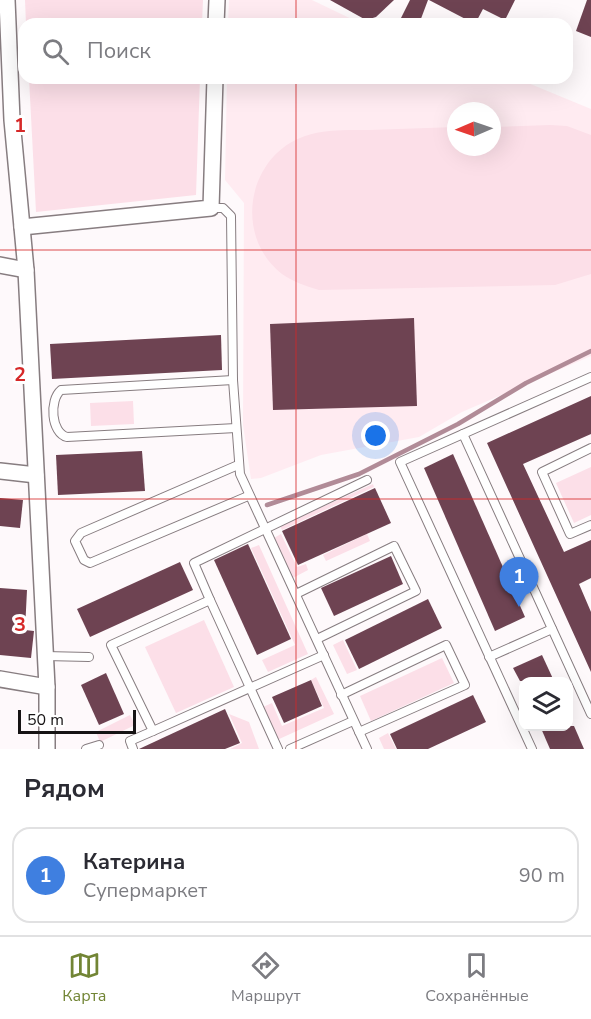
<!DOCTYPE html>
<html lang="ru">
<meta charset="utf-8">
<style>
:root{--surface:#fff;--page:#f7f7f7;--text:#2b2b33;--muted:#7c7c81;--line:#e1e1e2;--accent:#728535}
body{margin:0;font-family:"Nunito Sans",sans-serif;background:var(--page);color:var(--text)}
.controls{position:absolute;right:18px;bottom:18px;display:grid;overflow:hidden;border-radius:12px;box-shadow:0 6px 24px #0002}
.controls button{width:54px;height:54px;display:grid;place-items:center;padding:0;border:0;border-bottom:2px solid var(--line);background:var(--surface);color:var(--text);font:30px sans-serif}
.compass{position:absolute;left:447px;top:102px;width:54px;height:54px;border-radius:50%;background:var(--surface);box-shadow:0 6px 24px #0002;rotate:268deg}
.scale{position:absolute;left:18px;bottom:15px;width:118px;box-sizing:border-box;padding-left:6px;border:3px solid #161314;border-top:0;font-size:16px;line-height:21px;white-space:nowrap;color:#161314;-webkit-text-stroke:4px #fff;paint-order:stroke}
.you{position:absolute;left:376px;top:436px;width:21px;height:21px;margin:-15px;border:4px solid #fff;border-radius:50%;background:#1a73e8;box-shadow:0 0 0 9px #1a73e833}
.badge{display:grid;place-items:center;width:39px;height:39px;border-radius:50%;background:var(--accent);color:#fff;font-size:20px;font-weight:700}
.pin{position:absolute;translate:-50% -50px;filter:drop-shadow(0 2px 3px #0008)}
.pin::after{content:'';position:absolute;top:32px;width:21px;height:18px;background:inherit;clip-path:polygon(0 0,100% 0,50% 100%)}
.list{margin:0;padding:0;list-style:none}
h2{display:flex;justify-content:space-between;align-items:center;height:78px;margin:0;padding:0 24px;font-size:26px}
h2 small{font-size:20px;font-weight:400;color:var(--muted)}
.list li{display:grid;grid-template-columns:39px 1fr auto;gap:18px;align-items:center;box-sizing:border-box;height:96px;margin:0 12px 12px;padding:0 12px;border:2px solid var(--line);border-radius:18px}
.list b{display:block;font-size:22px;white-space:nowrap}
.list p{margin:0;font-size:20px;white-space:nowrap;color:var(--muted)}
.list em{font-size:20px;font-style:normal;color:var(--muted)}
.icon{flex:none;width:33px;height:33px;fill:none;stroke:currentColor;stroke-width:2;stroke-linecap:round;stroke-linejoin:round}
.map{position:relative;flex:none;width:591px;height:749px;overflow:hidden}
.search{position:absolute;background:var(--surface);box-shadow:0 6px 24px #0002;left:18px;right:18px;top:18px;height:66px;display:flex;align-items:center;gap:15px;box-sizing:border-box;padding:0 21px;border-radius:18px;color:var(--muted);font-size:22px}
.sheet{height:186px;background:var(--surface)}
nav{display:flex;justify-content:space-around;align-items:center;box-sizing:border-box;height:84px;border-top:2px solid var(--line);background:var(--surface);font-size:16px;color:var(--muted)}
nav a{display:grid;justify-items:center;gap:3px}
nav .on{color:var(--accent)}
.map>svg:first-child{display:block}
.built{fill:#ffebf1;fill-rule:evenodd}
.green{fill:#fcdfe8}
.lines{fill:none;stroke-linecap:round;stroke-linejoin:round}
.stream{stroke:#b18b97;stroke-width:4.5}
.building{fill:#6e4352}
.lane-casing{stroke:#877d80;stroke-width:10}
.street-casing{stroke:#877d80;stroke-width:18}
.lane{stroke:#fff;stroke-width:8}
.street{stroke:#fff;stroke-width:15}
.grid{fill:none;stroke:#d62828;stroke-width:1.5;stroke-opacity:0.55}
.grid-label{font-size:20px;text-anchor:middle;font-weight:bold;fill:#d62828;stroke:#fff;stroke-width:6;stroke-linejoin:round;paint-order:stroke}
</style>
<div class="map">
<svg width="591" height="749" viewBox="0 0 591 749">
<rect width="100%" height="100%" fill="#fef9fb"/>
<g class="built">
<path d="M229,0H312L362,24H228Z"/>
<path d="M227,78H516L591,109V356L462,412L419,437L321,455L261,478L251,479L243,425L244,203L225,180ZM456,111H492V147H456Z"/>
</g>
<g class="green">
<path d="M25,0H203L202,24H26Z"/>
<path d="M29,78H200L196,195L36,212Z"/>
<path d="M550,125L567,126L591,135V274L555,285L319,290C306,286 293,282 282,274C233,236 247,156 305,136C325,129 348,130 369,130C398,129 427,128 456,127V147H492V127Z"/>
<path d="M133,401L134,424L91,426L90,403Z"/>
<path d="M591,467V515L574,523L556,483Z"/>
<path d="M373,484L374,487L282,530L280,526Z"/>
<path d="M281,534L297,567L306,564L308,570L291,579L272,539Z"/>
<path d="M367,534L370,541L326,561L323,555Z"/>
<path d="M259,545L308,654L268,672L262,660L295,645L251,548Z"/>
<path d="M204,620L234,687L176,713L145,647Z"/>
<path d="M343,640L357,670L347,674L333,645Z"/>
<path d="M442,658L454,683L371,721L360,696Z"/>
<path d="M316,677L334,714L277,740L263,707L272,703L282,726L324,708L311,680Z"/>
<path d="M229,714L249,722L259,749H230L242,743Z"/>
<path d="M130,715L135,725L100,742L96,732Z"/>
<path d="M388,733L396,749H384L379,738Z"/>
</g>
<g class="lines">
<path class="stream" d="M267,505L359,474L458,424L526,383L591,351"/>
</g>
<g class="building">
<path d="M330,0H394L376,17L366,20Z"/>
<path d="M410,0H428L419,24H398Z"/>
<path d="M429,0H515L505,20L483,9L475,24Z"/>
<path d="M587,0H591V37L576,31Z"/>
<path d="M414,318L417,406L273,410L270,324Z"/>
<path d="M221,335L222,370L52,379L50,344Z"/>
<path d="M591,396V434L523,464L564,552L591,540V578L579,584L591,612V672L487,443Z"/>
<path d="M142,451L145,491L58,495L56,455Z"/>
<path d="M453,454L525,617L495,631L424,468Z"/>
<path d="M375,488L391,523L298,565L282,531Z"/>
<path d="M0,498L23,500L20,528L0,526Z"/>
<path d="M248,544L291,639L257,655L214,560Z"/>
<path d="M391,556L403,584L334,616L321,588Z"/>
<path d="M180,562L193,590L90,637L77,609Z"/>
<path d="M0,588L27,590L25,630L34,631L31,658L0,655Z"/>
<path d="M428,599L442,628L359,669L345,640Z"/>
<path d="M542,655L554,681H520L513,668Z"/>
<path d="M106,673L124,714L99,725L81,685Z"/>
<path d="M311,680L322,706L284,723L272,697Z"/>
<path d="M473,695L486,722L428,749H397L390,734Z"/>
<path d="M225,709L240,743L225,749H139Z"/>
<path d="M540,726H574L584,749H550Z"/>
</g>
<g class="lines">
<defs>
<g id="lane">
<path d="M211,208H223L231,216L233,380L240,474L367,749"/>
<path d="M233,380L61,390C49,400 51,433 67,437L236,428"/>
<path d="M463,434L591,714"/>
<path d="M591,448L542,472L570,534L591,525"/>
<path d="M238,465L81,533L75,541L84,560L90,563L248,496"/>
<path d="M296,594L394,546L416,591L317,639"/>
<path d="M210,600L194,563L367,480"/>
<path d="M45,656L89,657"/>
<path d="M489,657L552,629"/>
<path d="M341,695L446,645L465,685L359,732"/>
<path d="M153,731L324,655"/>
<path d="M86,749L99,745"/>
<path d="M133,749L130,741L153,731L111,645L210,600L278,749"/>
<path d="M290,749L353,721"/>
<path d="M532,749L400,462L591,377"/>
</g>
<g id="street">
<path d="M7,0L12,120L26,270L47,687V749"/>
<path d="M216,24L217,0"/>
<path d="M22,227L211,208L215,78"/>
<path d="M0,265L26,270"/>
<path d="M0,471L36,475"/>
<path d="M0,679L47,687"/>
</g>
</defs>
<use href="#lane" class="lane-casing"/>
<use href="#street" class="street-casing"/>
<use href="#lane" class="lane"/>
<use href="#street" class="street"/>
</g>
<path class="grid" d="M296,0V24M296,78V749M0,250H591M0,499H591"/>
<g class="grid-label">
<text x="20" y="132">1</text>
<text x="20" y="381">2</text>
<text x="20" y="631">3</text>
</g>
</svg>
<div class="controls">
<button><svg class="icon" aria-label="layers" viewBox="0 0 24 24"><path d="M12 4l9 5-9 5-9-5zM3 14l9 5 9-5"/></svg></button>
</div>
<svg class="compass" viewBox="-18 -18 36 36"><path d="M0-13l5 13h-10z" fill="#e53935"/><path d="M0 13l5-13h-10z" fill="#7c7c81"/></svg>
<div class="scale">50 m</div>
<div class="you"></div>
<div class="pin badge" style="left:519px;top:607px;background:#3f7fe0">1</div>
<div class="search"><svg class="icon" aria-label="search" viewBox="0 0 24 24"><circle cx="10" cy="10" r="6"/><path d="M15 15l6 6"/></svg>Поиск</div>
</div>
<section class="sheet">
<h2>Рядом<small></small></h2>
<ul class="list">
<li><span class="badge" style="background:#3f7fe0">1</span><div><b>Катерина</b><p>Супермаркет</p></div><em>90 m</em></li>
</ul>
</section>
<nav>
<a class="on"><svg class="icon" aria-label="map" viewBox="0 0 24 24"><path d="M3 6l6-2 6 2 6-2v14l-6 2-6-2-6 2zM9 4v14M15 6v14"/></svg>Карта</a>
<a><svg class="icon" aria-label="directions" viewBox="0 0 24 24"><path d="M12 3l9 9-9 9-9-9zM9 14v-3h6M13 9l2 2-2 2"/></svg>Маршрут</a>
<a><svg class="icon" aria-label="saved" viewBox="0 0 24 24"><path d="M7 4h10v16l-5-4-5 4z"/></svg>Сохранённые</a>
</nav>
